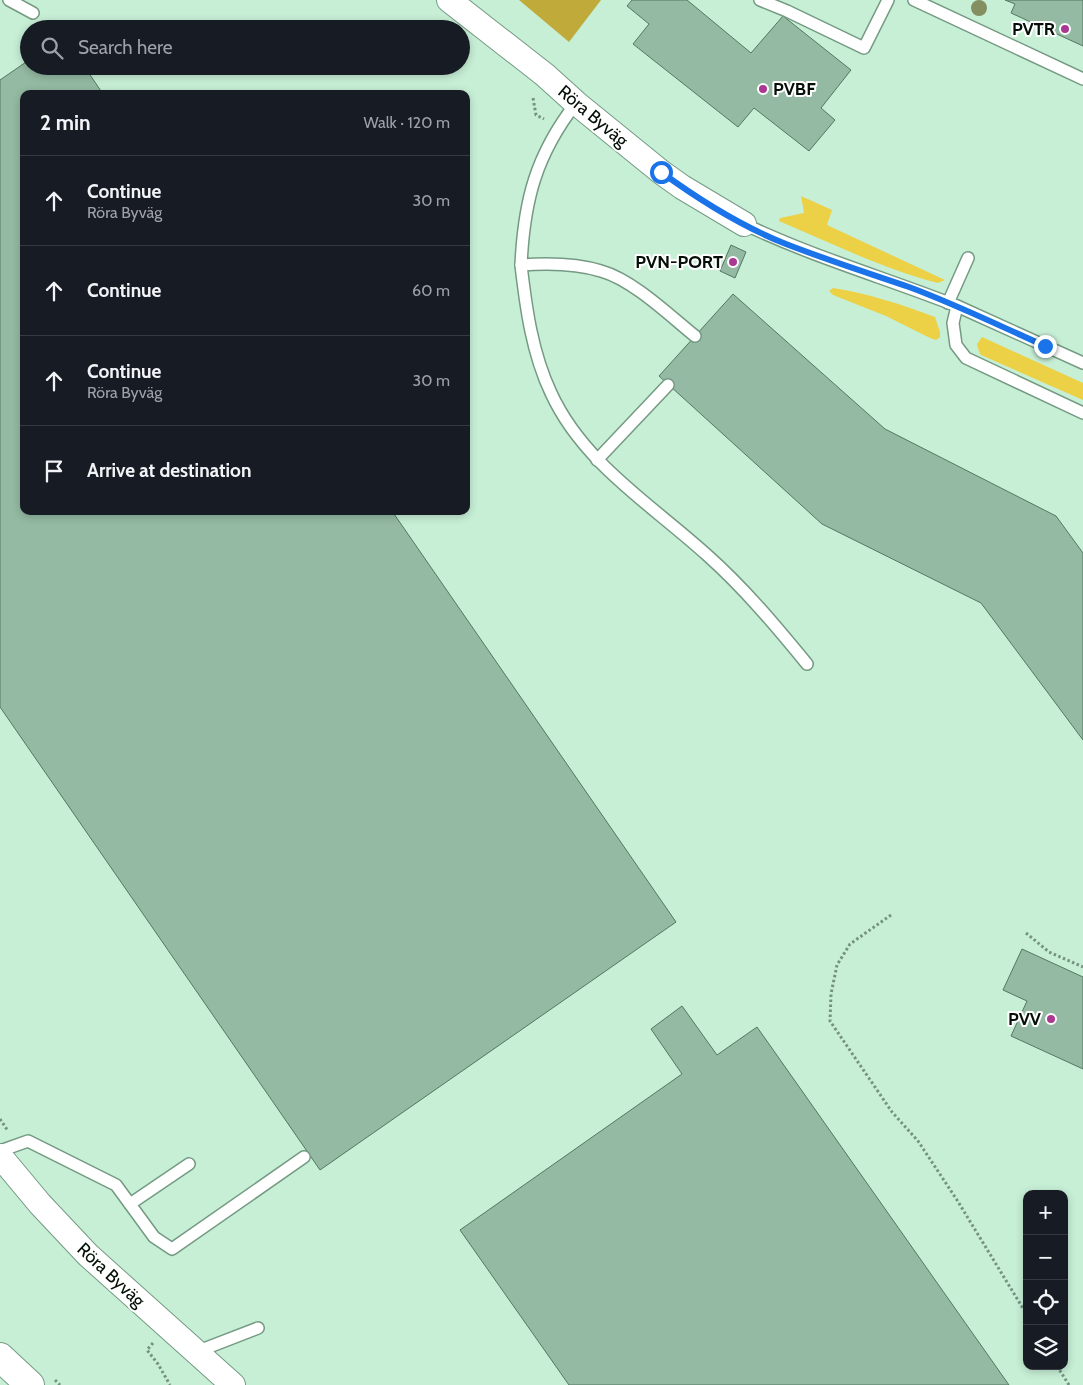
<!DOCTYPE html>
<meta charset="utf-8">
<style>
:root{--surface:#171b24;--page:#20242c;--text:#f1f3f6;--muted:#9ea1a6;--line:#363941}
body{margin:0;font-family:Cabin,sans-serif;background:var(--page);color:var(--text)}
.controls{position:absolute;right:15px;bottom:15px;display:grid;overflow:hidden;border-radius:10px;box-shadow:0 2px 8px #0003}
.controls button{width:45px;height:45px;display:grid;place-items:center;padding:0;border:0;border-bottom:1px solid var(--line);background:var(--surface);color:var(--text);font:25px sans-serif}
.stop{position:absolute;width:15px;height:15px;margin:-11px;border:4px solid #1a73e8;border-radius:50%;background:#fff}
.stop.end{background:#1a73e8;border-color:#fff;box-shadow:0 1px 5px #0008}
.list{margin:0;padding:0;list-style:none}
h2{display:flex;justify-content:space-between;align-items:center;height:65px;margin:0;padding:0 20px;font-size:21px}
h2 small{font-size:16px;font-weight:400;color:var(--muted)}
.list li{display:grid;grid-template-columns:32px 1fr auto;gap:15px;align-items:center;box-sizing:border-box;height:90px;padding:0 20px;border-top:1px solid var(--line)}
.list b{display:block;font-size:19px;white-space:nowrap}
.list p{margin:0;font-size:16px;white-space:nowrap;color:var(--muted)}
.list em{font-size:16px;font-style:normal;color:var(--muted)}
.icon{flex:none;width:28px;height:28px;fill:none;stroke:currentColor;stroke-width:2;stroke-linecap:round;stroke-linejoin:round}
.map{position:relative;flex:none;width:1083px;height:1385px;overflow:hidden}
.search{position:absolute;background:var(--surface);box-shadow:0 2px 8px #0003;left:20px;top:20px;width:450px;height:55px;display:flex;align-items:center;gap:12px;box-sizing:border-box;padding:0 18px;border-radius:28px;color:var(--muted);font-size:19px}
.panel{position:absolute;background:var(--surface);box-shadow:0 2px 8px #0003;left:20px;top:90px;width:450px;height:425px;border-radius:10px}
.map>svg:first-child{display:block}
.green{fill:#ecd146}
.forest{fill:#c0aa39}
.building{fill:#94baa3;stroke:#537862}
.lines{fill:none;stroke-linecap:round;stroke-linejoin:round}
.service-casing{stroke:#759a83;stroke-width:14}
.minor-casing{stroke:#759a83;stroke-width:26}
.tertiary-casing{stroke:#759a83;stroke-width:30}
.path{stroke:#759280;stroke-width:3;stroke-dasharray:2.5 2.5;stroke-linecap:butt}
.service{stroke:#fff;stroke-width:11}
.minor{stroke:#fff;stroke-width:24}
.tertiary{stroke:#fff;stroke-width:28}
.tree{fill:#838f60}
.route{stroke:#1a73e8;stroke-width:6}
.poi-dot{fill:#aa3791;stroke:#fff;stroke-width:2}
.labels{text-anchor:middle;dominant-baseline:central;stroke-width:4;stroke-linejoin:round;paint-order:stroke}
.poi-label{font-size:18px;font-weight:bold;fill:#030f07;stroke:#fff;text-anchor:end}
.street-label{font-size:18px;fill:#030f07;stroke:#fff}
</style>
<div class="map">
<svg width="1083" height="1385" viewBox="0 0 1083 1385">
<rect width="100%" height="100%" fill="#c7efd6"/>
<g class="green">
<path d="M801,196L832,210L827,225L945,280L938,283C883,269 831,243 779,221L780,218L804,213Z"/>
<path d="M833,288C868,293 902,305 935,317L940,332V337L936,340L930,338L886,316L833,295L829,291Z"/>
<path d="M982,337L1083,383V400L981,355L979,352L977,344Z"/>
</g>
<path class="forest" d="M519,0H601L569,42Z"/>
<g class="building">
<path d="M632,0H687L751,53L783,16L851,70L821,108L835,120L809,151L754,108L738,127L633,44L649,24L627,6Z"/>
<path d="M1005,0H1083V46L1011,13L1015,4Z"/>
<path d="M29,60V66H84L103,94H24V511H392L676,922L320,1170L0,707V80Z"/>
<path d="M731,245L746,252L735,278L720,271Z"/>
<path d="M733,294L885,429L1056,516L1083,553V740L981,603L822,524L659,376Z"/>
<path d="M1022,949L1083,977V1069L1011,1036L1027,1001L1003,990Z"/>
<path d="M682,1006L717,1055L757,1027L1009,1385H569L460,1230L682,1074L651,1029Z"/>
</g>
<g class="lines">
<defs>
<g id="service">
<path d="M9,0L33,13"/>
<path d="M760,0L787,11L864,48L888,0"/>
<path d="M914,0L1083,79"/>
<path d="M576,103C536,155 524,200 521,265C548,263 575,263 601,271C633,280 669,315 695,336"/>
<path d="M744,224C813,257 886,278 957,306L953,323L956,345L966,358L1083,413"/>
<path d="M521,265C526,308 532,353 551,393C583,463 652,505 707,555C744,588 775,625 807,664"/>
<path d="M948,303L968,258"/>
<path d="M957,306L1083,363"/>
<path d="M597,460L668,385"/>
<path d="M0,1151L28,1141L116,1185L154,1237L172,1249L304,1157"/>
<path d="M130,1204L189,1164"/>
<path d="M196,1352L258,1328"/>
</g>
<g id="minor">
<path d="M449,0L545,75L576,103L661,172L682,187L744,224"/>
<path d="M0,1156L40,1204L88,1255L233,1385"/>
</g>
<path id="tertiary" d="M0,1357L30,1385"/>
</defs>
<use href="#service" class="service-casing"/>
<use href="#minor" class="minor-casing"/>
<use href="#tertiary" class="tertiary-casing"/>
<g class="path">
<path d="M533,98L536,115L544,119"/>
<path d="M891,915L850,944L837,965L831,994L830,1021L892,1112L918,1141L957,1200L1027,1315"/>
<path d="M1026,933L1049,952L1083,967"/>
<path d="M0,1119L8,1131"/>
<path d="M153,1343L147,1350L158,1364L170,1385"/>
<path d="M1057,1366L1069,1385"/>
<path d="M55,1380L60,1385"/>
</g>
<use href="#service" class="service"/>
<use href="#minor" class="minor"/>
<use href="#tertiary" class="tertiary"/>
</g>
<circle class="tree" cx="979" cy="8" r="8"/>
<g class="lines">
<path class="route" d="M661,172C698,199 743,227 786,244C827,260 868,273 909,287C955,304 1000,326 1045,346"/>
</g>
<g class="poi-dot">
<circle cx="1065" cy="29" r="5"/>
<circle cx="763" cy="89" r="5"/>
<circle cx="733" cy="262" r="5"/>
<circle cx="1051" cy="1019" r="5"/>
</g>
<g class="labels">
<g class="poi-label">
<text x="1055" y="29">PVTR</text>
<text x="773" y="89" text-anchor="start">PVBF</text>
<text x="723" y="262">PVN-PORT</text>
<text x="1041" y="1019">PVV</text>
</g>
<g class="street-label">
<text transform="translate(593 116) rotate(40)">Röra Byväg</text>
<text transform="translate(111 1275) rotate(43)">Röra Byväg</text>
</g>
</g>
</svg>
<div class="controls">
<button>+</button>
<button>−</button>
<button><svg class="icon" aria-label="locate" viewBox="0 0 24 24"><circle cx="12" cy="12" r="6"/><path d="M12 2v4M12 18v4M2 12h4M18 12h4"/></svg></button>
<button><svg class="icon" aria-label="layers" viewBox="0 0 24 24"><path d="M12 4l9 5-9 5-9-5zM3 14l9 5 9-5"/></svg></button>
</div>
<div class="stop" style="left:661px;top:172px"></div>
<div class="stop end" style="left:1045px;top:346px"></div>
<div class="search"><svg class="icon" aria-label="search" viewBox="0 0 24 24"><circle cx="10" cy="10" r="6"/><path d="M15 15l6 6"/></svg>Search here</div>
<section class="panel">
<h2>2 min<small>Walk · 120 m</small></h2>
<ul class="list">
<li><svg class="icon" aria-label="ahead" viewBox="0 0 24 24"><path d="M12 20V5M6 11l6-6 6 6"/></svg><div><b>Continue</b><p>Röra Byväg</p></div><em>30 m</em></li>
<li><svg class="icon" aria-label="ahead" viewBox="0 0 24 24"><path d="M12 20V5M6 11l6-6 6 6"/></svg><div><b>Continue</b></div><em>60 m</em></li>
<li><svg class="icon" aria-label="ahead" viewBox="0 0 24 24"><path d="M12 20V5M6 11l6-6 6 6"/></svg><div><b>Continue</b><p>Röra Byväg</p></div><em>30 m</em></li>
<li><svg class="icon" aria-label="arrive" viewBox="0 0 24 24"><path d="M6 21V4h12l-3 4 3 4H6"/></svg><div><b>Arrive at destination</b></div></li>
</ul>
</section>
</div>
